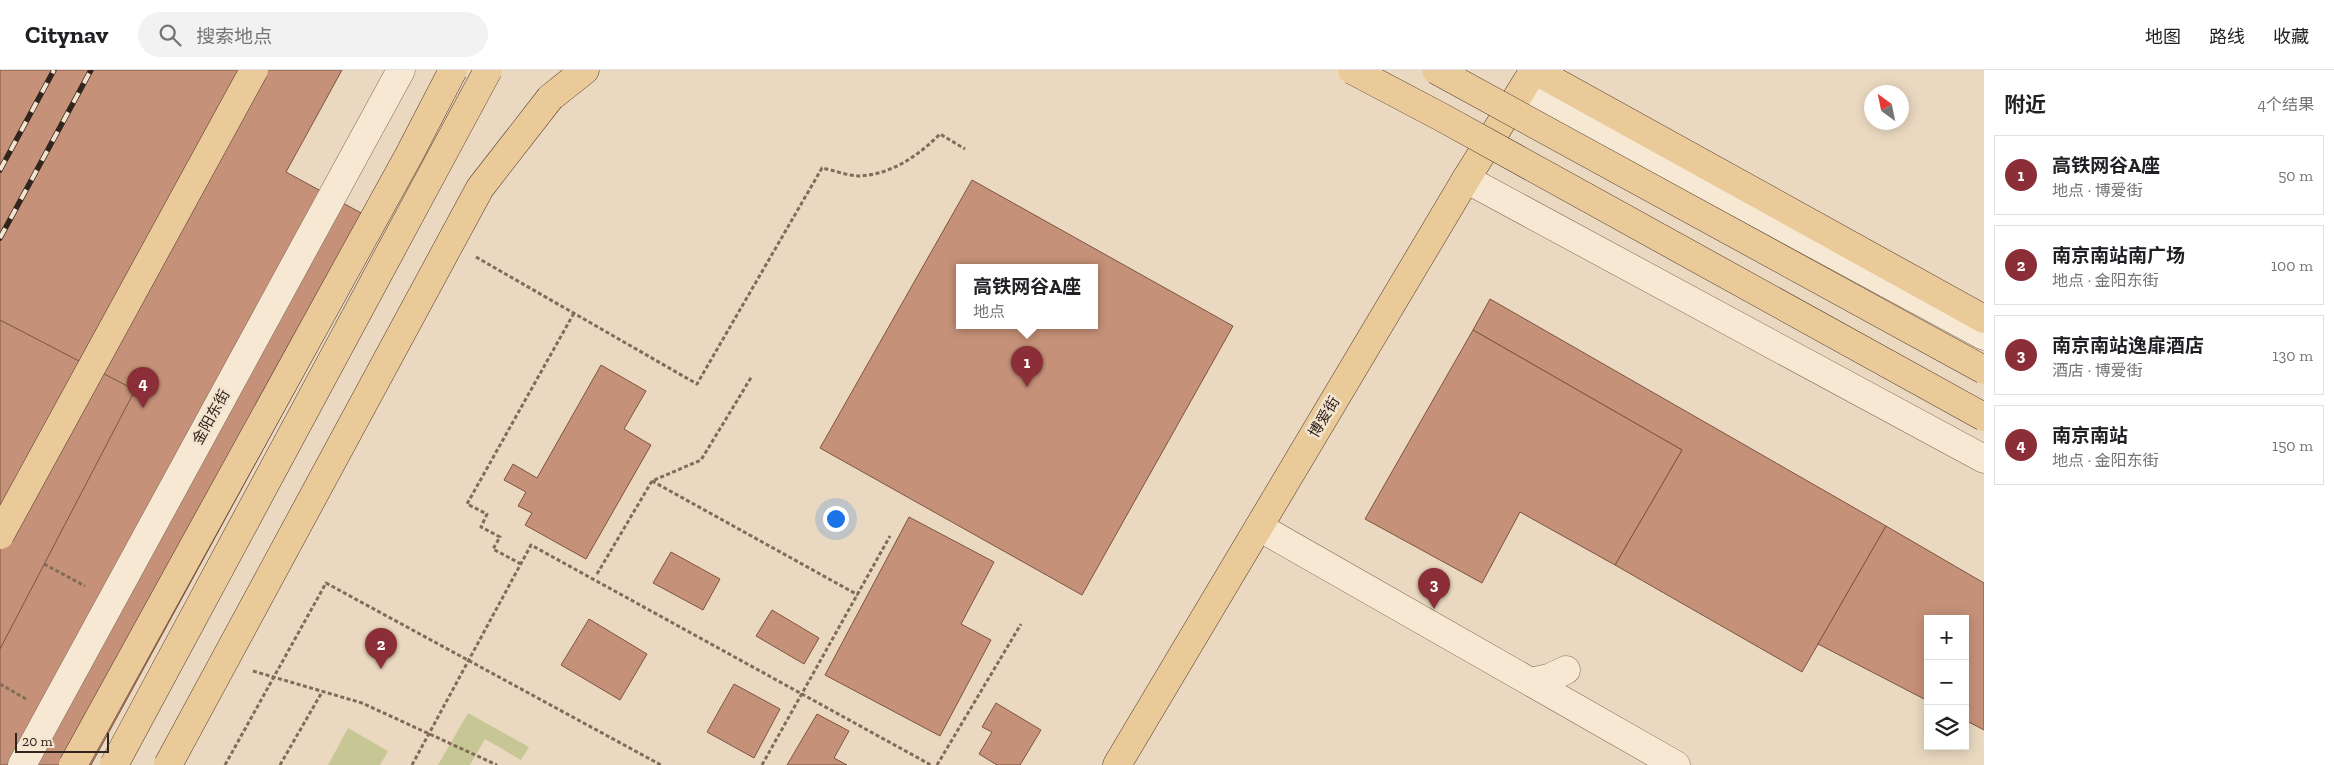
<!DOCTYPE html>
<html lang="zh">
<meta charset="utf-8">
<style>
:root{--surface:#fff;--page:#f2f2f2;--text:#202124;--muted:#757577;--line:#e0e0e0;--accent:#8c2e38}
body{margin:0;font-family:"Zilla Slab","Noto Sans SC",serif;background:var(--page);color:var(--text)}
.controls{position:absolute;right:15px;bottom:15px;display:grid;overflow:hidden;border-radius:0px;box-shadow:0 2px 12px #0003}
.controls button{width:45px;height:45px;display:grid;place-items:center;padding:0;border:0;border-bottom:1px solid var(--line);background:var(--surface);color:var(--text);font:25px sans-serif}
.compass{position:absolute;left:1864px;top:15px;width:45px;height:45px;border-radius:50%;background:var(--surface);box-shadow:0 2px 12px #0003;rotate:327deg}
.scale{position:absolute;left:15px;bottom:12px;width:94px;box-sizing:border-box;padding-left:5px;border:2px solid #32251d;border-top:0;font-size:14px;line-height:18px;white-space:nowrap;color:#32251d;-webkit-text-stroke:4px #f2e4cf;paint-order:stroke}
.you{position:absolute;left:835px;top:448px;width:18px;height:18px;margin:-12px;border:4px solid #fff;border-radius:50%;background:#1a73e8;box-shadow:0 0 0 8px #1a73e833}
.badge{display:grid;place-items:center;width:32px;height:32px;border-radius:50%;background:var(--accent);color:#fff;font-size:16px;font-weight:700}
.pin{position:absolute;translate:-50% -41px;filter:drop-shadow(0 1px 2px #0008)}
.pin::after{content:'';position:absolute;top:26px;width:18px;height:15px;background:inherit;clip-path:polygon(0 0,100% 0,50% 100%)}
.popup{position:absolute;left:956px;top:194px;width:142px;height:65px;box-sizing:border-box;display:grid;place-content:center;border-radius:0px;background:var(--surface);filter:drop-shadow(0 1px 4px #0005);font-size:16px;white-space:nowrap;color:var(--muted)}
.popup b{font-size:19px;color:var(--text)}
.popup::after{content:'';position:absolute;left:50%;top:100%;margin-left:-10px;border:10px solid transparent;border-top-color:var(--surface)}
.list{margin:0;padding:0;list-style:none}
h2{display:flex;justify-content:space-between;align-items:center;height:65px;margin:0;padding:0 20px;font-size:21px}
h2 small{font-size:16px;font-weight:400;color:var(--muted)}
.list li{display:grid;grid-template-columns:32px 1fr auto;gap:15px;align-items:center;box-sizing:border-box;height:80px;margin:0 10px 10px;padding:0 10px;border:1px solid var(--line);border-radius:0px}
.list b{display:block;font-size:19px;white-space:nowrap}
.list p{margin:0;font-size:16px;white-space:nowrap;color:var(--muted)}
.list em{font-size:16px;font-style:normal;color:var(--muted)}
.icon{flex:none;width:28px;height:28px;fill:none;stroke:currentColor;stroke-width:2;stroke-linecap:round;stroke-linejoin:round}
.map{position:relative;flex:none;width:1984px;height:695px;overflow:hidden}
header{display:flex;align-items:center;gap:30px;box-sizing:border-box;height:70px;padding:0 25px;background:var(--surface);border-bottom:1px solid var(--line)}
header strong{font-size:24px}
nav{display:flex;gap:28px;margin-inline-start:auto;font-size:18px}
.search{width:350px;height:45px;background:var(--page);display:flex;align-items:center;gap:12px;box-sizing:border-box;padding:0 18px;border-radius:28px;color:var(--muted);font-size:19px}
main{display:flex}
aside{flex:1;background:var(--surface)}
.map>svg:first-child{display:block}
.green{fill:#c6c795}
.building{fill:#c59178;stroke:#7e5441;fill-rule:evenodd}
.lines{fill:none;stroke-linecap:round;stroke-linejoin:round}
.minor-casing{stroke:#816b59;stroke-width:29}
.major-casing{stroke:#4f3a2e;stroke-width:29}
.path{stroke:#816b59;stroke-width:3;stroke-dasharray:4 2.5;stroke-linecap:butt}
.minor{stroke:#f6e8d2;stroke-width:28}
.major{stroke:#ebca99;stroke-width:28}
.rail-casing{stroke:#32251d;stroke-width:5.5}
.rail{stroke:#f2e4cf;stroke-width:4;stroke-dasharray:11;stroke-linecap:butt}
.major-bridge-casing{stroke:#4f3a2e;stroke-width:29;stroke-linecap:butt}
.major-bridge{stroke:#ebca99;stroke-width:28}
.labels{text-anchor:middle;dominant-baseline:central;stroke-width:5;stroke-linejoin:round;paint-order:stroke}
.street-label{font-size:15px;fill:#32251d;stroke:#f2e4cf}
</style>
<header>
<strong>Citynav</strong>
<div class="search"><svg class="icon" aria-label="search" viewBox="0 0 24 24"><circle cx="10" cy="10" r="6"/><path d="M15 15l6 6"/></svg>搜索地点</div>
<nav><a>地图</a><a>路线</a><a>收藏</a></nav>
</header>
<main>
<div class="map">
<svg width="1984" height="695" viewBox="0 0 1984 695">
<rect width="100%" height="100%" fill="#ead9c0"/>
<g class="green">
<path d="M468,643L529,677L521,690L485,669L470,695H438Z"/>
<path d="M348,658L388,681L380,695H328Z"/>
</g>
<g class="building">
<path d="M0,0H342L286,102L385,156L91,695H0Z"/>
<path d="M972,110L1233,256L1082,525L820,378ZM960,198H1094V256H960Z"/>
<path d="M1490,229L1886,456L1802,602L1615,495L1682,380L1473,260Z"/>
<path d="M0,250L135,320L0,579Z"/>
<path d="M1473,260L1682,380L1615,495L1520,442L1482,513L1365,449Z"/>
<path d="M601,295L646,321L624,359L651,375L586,489L525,455L532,443L518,436L526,422L504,410L513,394L537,408Z"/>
<path d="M909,447L994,492L961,554L991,570L940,666L825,605Z"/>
<path d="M1886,456L1984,513V660L1965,650V549H1928V631L1818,574Z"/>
<path d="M671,482L720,509L703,540L653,513Z"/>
<path d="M772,540L819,568L804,594L756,566Z"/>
<path d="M589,549L647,584L620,630L561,595Z"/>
<path d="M734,614L780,639L754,688L707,662Z"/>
<path d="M996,633L1041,660L1020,695H997L979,684L992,662L982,657Z"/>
<path d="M817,644L849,661L834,688L847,695H787Z"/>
</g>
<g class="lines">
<defs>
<g id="minor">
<path d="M1524,17L1984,266"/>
<path d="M1466,109L1984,389"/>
<path d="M1259,457L1676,695"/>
<path d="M1531,612L1549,608L1566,600"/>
<path d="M22,695L401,0"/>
</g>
<g id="major">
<path d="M1534,0L1984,249"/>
<path d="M550,28L585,0"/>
<path d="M1117,695L1466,109L1534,0"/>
</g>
</defs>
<use href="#minor" class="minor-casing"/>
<use href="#major" class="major-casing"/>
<g class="path">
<path d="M476,187L697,314L822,98C833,100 848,106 860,106C892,104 918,86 940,64L965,79"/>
<path d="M652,411L858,525"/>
<path d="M44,494L85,516"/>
<path d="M521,494L493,479L500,467L481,457L487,444L467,434L574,243"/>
<path d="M597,504L652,411L701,390L752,306"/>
<path d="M253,601L362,633L497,695"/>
<path d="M0,614L26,629"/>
<path d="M225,695L326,513L661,695"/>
<path d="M280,695L322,622"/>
<path d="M412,695L531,475L931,695"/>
<path d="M762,695L890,466"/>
<path d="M937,695L1021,554"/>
</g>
<use href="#minor" class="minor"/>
<use href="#major" class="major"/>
<defs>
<g id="rail">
<path d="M0,100L54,0"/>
<path d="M0,168L91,0"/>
</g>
</defs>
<use href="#rail" class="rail-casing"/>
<use href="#rail" class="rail"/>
<defs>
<g id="major-bridge">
<path d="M1352,0L1443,48L1984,347"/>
<path d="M1436,0L1984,300"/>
<path d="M0,465L254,0"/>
<path d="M73,695L409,85L453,0"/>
<path d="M114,695L488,0"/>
<path d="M168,695L480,118L550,28"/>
</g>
</defs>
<use href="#major-bridge" class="major-bridge-casing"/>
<use href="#major-bridge" class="major-bridge"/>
</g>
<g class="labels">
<g class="street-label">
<text transform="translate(211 347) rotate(-61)">金阳东街</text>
<text transform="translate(1324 347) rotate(-59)">博爱街</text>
</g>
</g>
</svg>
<div class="controls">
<button>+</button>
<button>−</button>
<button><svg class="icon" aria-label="layers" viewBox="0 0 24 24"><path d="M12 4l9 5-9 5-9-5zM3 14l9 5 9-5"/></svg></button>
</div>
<svg class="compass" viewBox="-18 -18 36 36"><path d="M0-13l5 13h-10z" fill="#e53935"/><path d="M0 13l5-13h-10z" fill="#757577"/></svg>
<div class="scale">20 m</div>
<div class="you"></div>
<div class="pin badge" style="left:1027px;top:317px">1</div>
<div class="popup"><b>高铁网谷A座</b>地点</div>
<div class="pin badge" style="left:381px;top:599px">2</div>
<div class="pin badge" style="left:1434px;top:539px">3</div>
<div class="pin badge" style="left:143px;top:338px">4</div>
</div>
<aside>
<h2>附近<small>4个结果</small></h2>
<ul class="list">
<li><span class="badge">1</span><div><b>高铁网谷A座</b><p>地点 · 博爱街</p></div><em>50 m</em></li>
<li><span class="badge">2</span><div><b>南京南站南广场</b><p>地点 · 金阳东街</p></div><em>100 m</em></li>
<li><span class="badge">3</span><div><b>南京南站逸扉酒店</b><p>酒店 · 博爱街</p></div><em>130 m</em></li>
<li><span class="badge">4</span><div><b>南京南站</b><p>地点 · 金阳东街</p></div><em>150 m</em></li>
</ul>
</aside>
</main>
